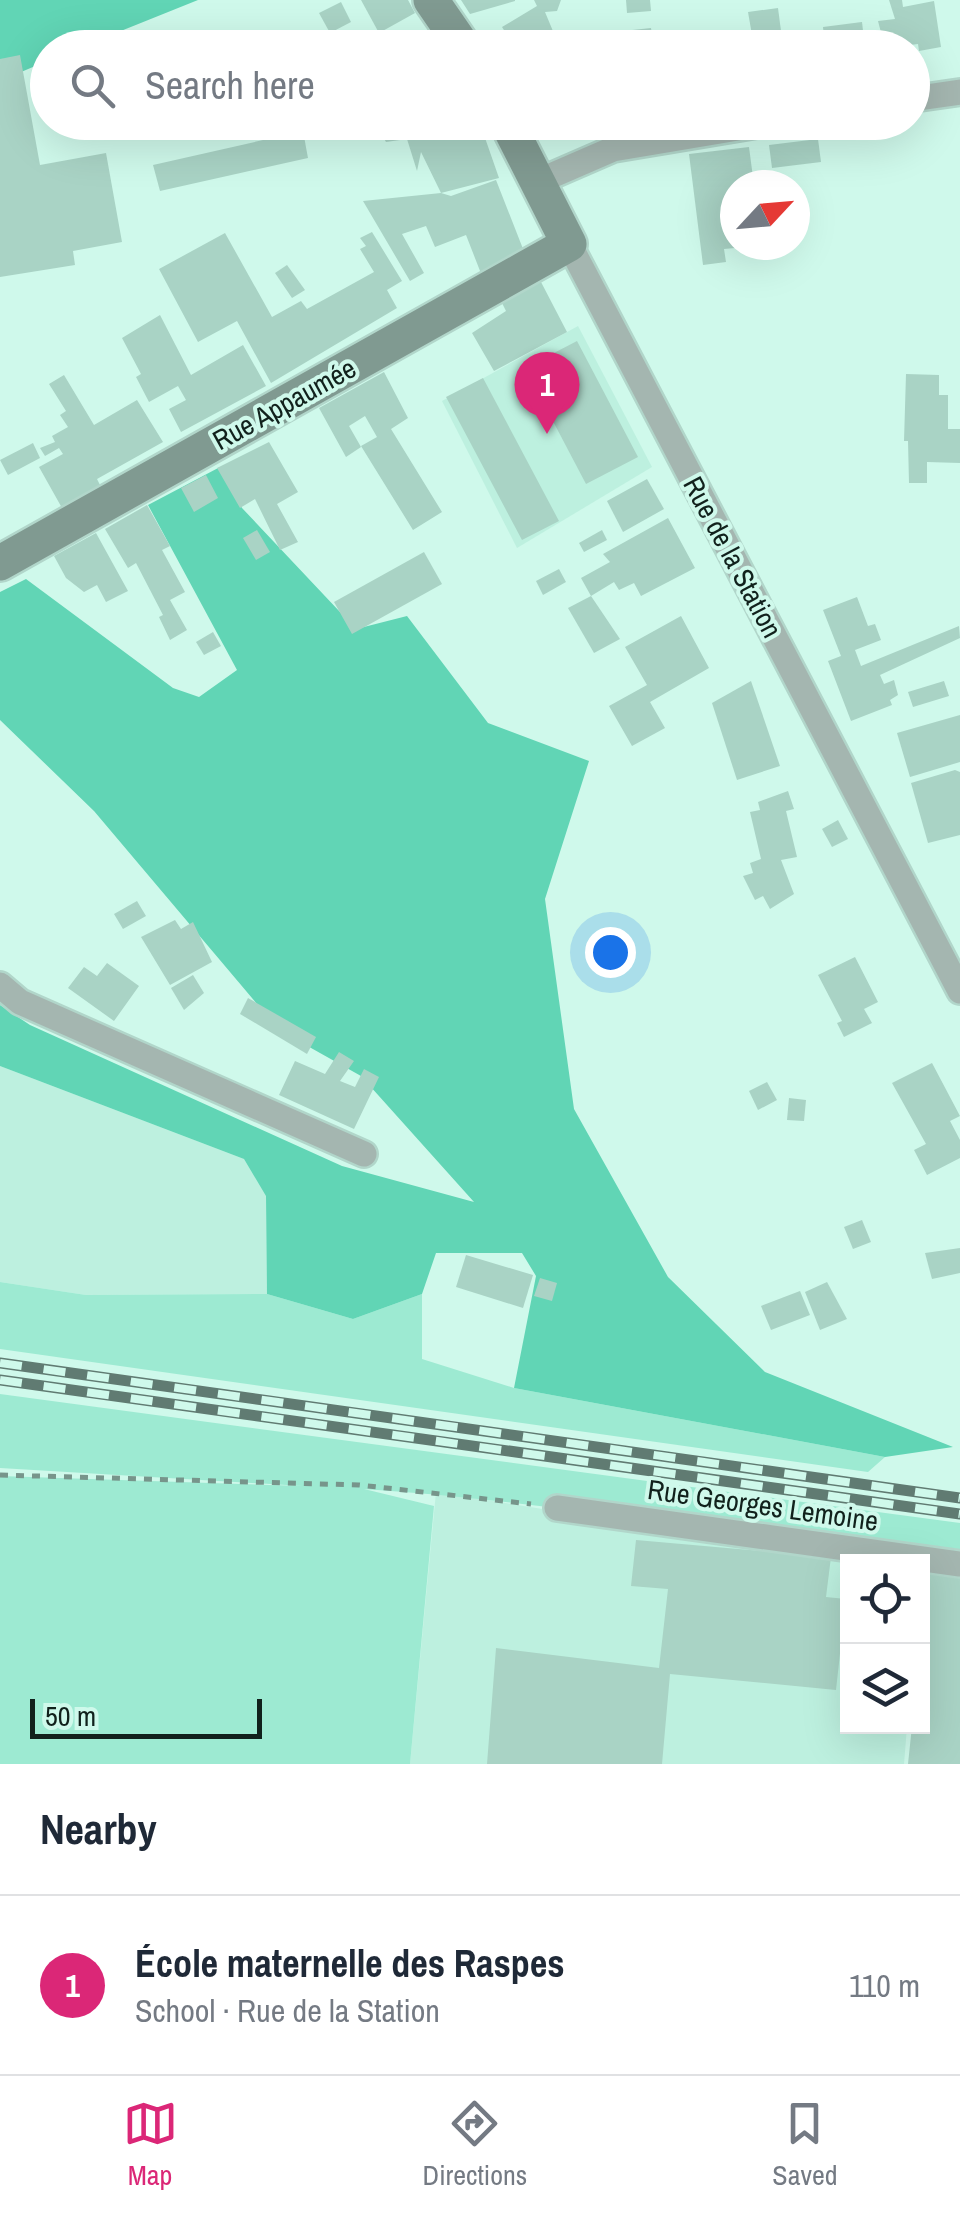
<!DOCTYPE html>
<meta charset="utf-8">
<style>
:root{--surface:#fff;--page:#f2f2f3;--text:#1f2937;--muted:#747a83;--line:#e0e1e3;--accent:#db2777}
body{margin:0;font-family:"Archivo Narrow",sans-serif;background:var(--page);color:var(--text)}
.controls{position:absolute;right:30px;bottom:30px;display:grid;overflow:hidden;border-radius:0px;box-shadow:0 10px 40px #0002}
.controls button{width:90px;height:90px;display:grid;place-items:center;padding:0;border:0;border-bottom:2px solid var(--line);background:var(--surface);color:var(--text);font:50px sans-serif}
.compass{position:absolute;left:720px;top:170px;width:90px;height:90px;border-radius:50%;background:var(--surface);box-shadow:0 10px 40px #0002;rotate:64deg}
.scale{position:absolute;left:30px;bottom:25px;width:232px;box-sizing:border-box;padding-left:10px;border:5px solid #11211c;border-top:0;font-size:28px;line-height:35px;white-space:nowrap;color:#11211c;-webkit-text-stroke:8px #cff9eb;paint-order:stroke}
.you{position:absolute;left:610px;top:952px;width:35px;height:35px;margin:-25px;border:8px solid #fff;border-radius:50%;background:#1a73e8;box-shadow:0 0 0 15px #1a73e833}
.badge{display:grid;place-items:center;width:65px;height:65px;border-radius:50%;background:var(--accent);color:#fff;font-size:32px;font-weight:700}
.pin{position:absolute;translate:-50% -82px;filter:drop-shadow(0 2px 5px #0008)}
.pin::after{content:'';position:absolute;top:52px;width:35px;height:30px;background:inherit;clip-path:polygon(0 0,100% 0,50% 100%)}
.list{margin:0;padding:0;list-style:none}
h2{display:flex;justify-content:space-between;align-items:center;height:130px;margin:0;padding:0 40px;font-size:42px}
h2 small{font-size:32px;font-weight:400;color:var(--muted)}
.list li{display:grid;grid-template-columns:65px 1fr auto;gap:30px;align-items:center;box-sizing:border-box;height:180px;padding:0 40px;border-top:2px solid var(--line)}
.list b{display:block;font-size:38px;white-space:nowrap}
.list p{margin:0;font-size:32px;white-space:nowrap;color:var(--muted)}
.list em{font-size:32px;font-style:normal;color:var(--muted)}
.icon{flex:none;width:55px;height:55px;fill:none;stroke:currentColor;stroke-width:2;stroke-linecap:round;stroke-linejoin:round}
.map{position:relative;flex:none;width:960px;height:1764px;overflow:hidden}
.search{position:absolute;background:var(--surface);box-shadow:0 10px 40px #0002;left:30px;right:30px;top:30px;height:110px;display:flex;align-items:center;gap:25px;box-sizing:border-box;padding:0 35px;border-radius:55px;color:var(--muted);font-size:38px}
.sheet{height:310px;background:var(--surface)}
nav{display:flex;justify-content:space-around;align-items:center;box-sizing:border-box;height:140px;border-top:2px solid var(--line);background:var(--surface);font-size:28px;color:var(--muted)}
nav a{display:grid;justify-items:center;gap:5px}
nav .on{color:var(--accent)}
.map>svg:first-child{display:block}
.built{fill:#bdf0df}
.green{fill:#9dead2}
.forest{fill:#61d5b5}
.building{fill:#a9d3c5}
.lines{fill:none;stroke-linecap:round;stroke-linejoin:round}
.street-casing{stroke:#b1d6ca;stroke-width:30}
.secondary-casing{stroke:#b1d6ca;stroke-width:40}
.path{stroke:#77958b;stroke-width:5;stroke-dasharray:8 8;stroke-linecap:butt}
.street{stroke:#a4b6b0;stroke-width:25}
.secondary{stroke:#809a91;stroke-width:35}
.rail-casing{stroke:#607b72;stroke-width:11}
.rail{stroke:#cff9eb;stroke-width:8;stroke-dasharray:22;stroke-linecap:butt}
.labels{text-anchor:middle;dominant-baseline:central;stroke-width:8;stroke-linejoin:round;paint-order:stroke}
.street-label{font-size:28px;fill:#11211c;stroke:#cff9eb}
</style>
<div class="map">
<svg width="960" height="1764" viewBox="0 0 960 1764">
<rect width="100%" height="100%" fill="#cff9eb"/>
<g class="built">
<path d="M578,326L652,467L517,548L442,401Z"/>
<path d="M0,1066L244,1159L266,1195L267,1294L86,1295L0,1282Z"/>
<path d="M436,1492L868,1561L848,1562V1726L907,1727L904,1764H410Z"/>
</g>
<g class="green">
<path d="M0,1282L86,1295L267,1294L353,1319L422,1294V1359L514,1388L885,1457L868,1472L0,1349Z"/>
<path d="M0,1394L960,1523V1557C760,1541 564,1502 364,1489L434,1506L410,1764H0V1476L303,1486L0,1468Z"/>
</g>
<g class="forest">
<path d="M0,0H198L81,47L48,48L47,61L0,81Z"/>
<path d="M220,467L242,508L356,629L407,616L488,723L589,761L545,899L574,1109L668,1277L765,1372L953,1447L885,1457L514,1388L536,1276L522,1253H436L422,1294L353,1319L267,1294L266,1196L244,1159L0,1066V1005L30,1025L342,1166L474,1202L361,1076L279,1030L94,811L0,720V592L26,579L173,688L199,697L237,670L148,505Z"/>
</g>
<g class="building">
<path d="M361,0H408L415,13L379,33Z"/>
<path d="M461,0H515V1L470,14Z"/>
<path d="M534,0H561L557,11L545,12L560,48H505L512,43L502,27L537,6Z"/>
<path d="M626,0H650L651,11L627,13Z"/>
<path d="M889,0H902L903,7L934,1L941,47L919,51L918,44L885,48L878,21L895,19Z"/>
<path d="M341,2L351,22L330,33L319,13Z"/>
<path d="M778,8L781,31L752,35L748,12Z"/>
<path d="M862,22L865,48H803L802,40L824,37L823,27Z"/>
<path d="M651,28L654,48H626L623,31Z"/>
<path d="M20,55L40,165L106,153L122,242L73,251L75,265L0,277V59Z"/>
<path d="M375,122H386L388,128L422,122L424,130L439,127L436,122H486L489,127L469,139L484,135L499,178L441,193L421,152L417,171L407,139L386,142Z"/>
<path d="M566,122H647V125L567,136Z"/>
<path d="M303,131L308,158L160,191L153,165Z"/>
<path d="M818,139L821,162L772,168L769,145Z"/>
<path d="M749,147L754,185H735V248L724,249L726,262L703,265L689,154Z"/>
<path d="M496,180L525,254L482,276L466,235L435,247L426,226L402,234L424,273L410,281L363,201L441,193L451,196Z"/>
<path d="M372,232L402,281L387,290L397,308L271,383L237,321L198,342L159,269L225,233L272,317L301,301L307,309L374,272L360,249L366,246L360,238Z"/>
<path d="M287,265L305,290L292,298L275,273Z"/>
<path d="M541,282L567,332L494,371L472,333L506,311L502,303Z"/>
<path d="M160,315L191,375L243,345L266,386L181,432L169,409L186,400L178,386L149,402L136,377L141,374L122,338Z"/>
<path d="M577,341L638,457L586,484L525,368Z"/>
<path d="M384,372L408,418L391,429L442,512L413,530L361,446L377,437L365,416L349,426L361,447L346,457L319,408Z"/>
<path d="M906,374L939,375V395H948V429H960V463L927,462V483H909L908,441H904Z"/>
<path d="M64,375L94,425L137,400L163,442L97,479L101,487L62,508L39,467L63,454L59,448L45,456L40,448L55,442L52,436L68,427L60,415L66,411L49,384Z"/>
<path d="M483,378L559,521L522,540L446,397Z"/>
<path d="M269,442L298,492L277,504L298,542L280,550L255,499L240,508L217,468Z"/>
<path d="M33,443L40,458L8,475L0,460Z"/>
<path d="M206,475L218,498L194,512L181,488Z"/>
<path d="M647,479L664,509L623,532L607,501Z"/>
<path d="M147,505L170,546L162,550L185,592L170,600L187,630L170,640L159,617L163,615L136,563L128,568L105,529Z"/>
<path d="M668,518L695,568L641,596L634,583L619,590L614,582L591,596L581,578L610,562L603,554Z"/>
<path d="M257,530L270,552L256,560L243,538Z"/>
<path d="M602,530L607,540L584,552L579,543Z"/>
<path d="M96,533L128,591L106,602L97,585L84,592L66,578L54,556Z"/>
<path d="M424,552L442,584L352,634L334,602Z"/>
<path d="M559,569L566,582L543,595L536,581Z"/>
<path d="M591,596L620,639L594,653L568,608Z"/>
<path d="M857,597L868,626L875,624L881,640L855,650L861,666L959,626L960,638L880,675L884,684L894,680L898,695L890,700L892,705L851,721L828,661L841,656L823,610Z"/>
<path d="M681,616L709,668L650,702L665,728L632,746L609,706L647,685L625,647Z"/>
<path d="M213,632L221,646L204,655L196,642Z"/>
<path d="M751,681L780,766L737,780L712,703Z"/>
<path d="M944,681L949,696L913,707L908,692Z"/>
<path d="M960,715V762L910,777L897,733Z"/>
<path d="M955,770L960,772V835L928,843L911,783Z"/>
<path d="M788,791L794,809L786,811L797,857L781,860L794,894L770,909L763,896L755,900L743,876L753,873L750,863L761,859L750,812L760,810L758,802Z"/>
<path d="M838,820L848,839L832,847L822,829Z"/>
<path d="M137,901L146,916L123,929L114,914Z"/>
<path d="M175,920L181,929L193,922L212,962L170,985L141,937Z"/>
<path d="M855,957L878,1002L864,1009L872,1023L844,1037L837,1023L842,1021L818,975Z"/>
<path d="M107,963L139,986L114,1021L68,988L84,967L97,976Z"/>
<path d="M193,975L204,993L184,1010L171,988Z"/>
<path d="M248,998L316,1037L307,1054L240,1014Z"/>
<path d="M339,1052L354,1061L340,1081L355,1087L364,1069L379,1077L354,1129L279,1095L295,1061L325,1074Z"/>
<path d="M932,1063L960,1116L950,1121L960,1140V1158L927,1175L914,1150L926,1144L892,1083Z"/>
<path d="M767,1082L777,1100L758,1110L749,1091Z"/>
<path d="M789,1098L806,1100L804,1121L787,1120Z"/>
<path d="M862,1220L871,1242L853,1249L844,1227Z"/>
<path d="M960,1248V1273L932,1279L925,1253Z"/>
<path d="M466,1255L533,1275L523,1308L456,1287Z"/>
<path d="M540,1278L557,1283L552,1301L534,1296Z"/>
<path d="M827,1282L847,1319L820,1330L805,1292Z"/>
<path d="M800,1291L810,1315L771,1330L761,1306Z"/>
<path d="M636,1540L831,1557L826,1597L846,1599L836,1690L670,1674L662,1764H487L496,1648L659,1668L668,1589L631,1586Z"/>
<path d="M922,1573L960,1577V1764H908L912,1726H922Z"/>
</g>
<g class="lines">
<defs>
<g id="street">
<path d="M912,99L960,92"/>
<path d="M537,182L613,149L774,122"/>
<path d="M569,244L960,991"/>
<path d="M0,985L20,1002L364,1154"/>
<path d="M557,1508L960,1564"/>
</g>
<g id="secondary">
<path d="M431,0L464,48"/>
<path d="M0,563L569,244L507,122"/>
</g>
</defs>
<use href="#street" class="street-casing"/>
<use href="#secondary" class="secondary-casing"/>
<path class="path" d="M0,1475L359,1485L531,1504"/>
<use href="#street" class="street"/>
<use href="#secondary" class="secondary"/>
<defs>
<g id="rail">
<path d="M0,1363L960,1498"/>
<path d="M0,1380L960,1514"/>
</g>
</defs>
<use href="#rail" class="rail-casing"/>
<use href="#rail" class="rail"/>
</g>
<g class="labels">
<g class="street-label">
<text transform="translate(284 404) rotate(-29)">Rue Appaumée</text>
<text transform="translate(733 557) rotate(62)">Rue de la Station</text>
<text transform="translate(763 1505) rotate(8)">Rue Georges Lemoine</text>
</g>
</g>
</svg>
<div class="controls">
<button><svg class="icon" aria-label="locate" viewBox="0 0 24 24"><circle cx="12" cy="12" r="6"/><path d="M12 2v4M12 18v4M2 12h4M18 12h4"/></svg></button>
<button><svg class="icon" aria-label="layers" viewBox="0 0 24 24"><path d="M12 4l9 5-9 5-9-5zM3 14l9 5 9-5"/></svg></button>
</div>
<svg class="compass" viewBox="-18 -18 36 36"><path d="M0-13l5 13h-10z" fill="#e53935"/><path d="M0 13l5-13h-10z" fill="#747a83"/></svg>
<div class="scale">50 m</div>
<div class="you"></div>
<div class="pin badge" style="left:547px;top:434px">1</div>
<div class="search"><svg class="icon" aria-label="search" viewBox="0 0 24 24"><circle cx="10" cy="10" r="6"/><path d="M15 15l6 6"/></svg>Search here</div>
</div>
<section class="sheet">
<h2>Nearby<small></small></h2>
<ul class="list">
<li><span class="badge">1</span><div><b>École maternelle des Raspes</b><p>School · Rue de la Station</p></div><em>110 m</em></li>
</ul>
</section>
<nav>
<a class="on"><svg class="icon" aria-label="map" viewBox="0 0 24 24"><path d="M3 6l6-2 6 2 6-2v14l-6 2-6-2-6 2zM9 4v14M15 6v14"/></svg>Map</a>
<a><svg class="icon" aria-label="directions" viewBox="0 0 24 24"><path d="M12 3l9 9-9 9-9-9zM9 14v-3h6M13 9l2 2-2 2"/></svg>Directions</a>
<a><svg class="icon" aria-label="saved" viewBox="0 0 24 24"><path d="M7 4h10v16l-5-4-5 4z"/></svg>Saved</a>
</nav>
